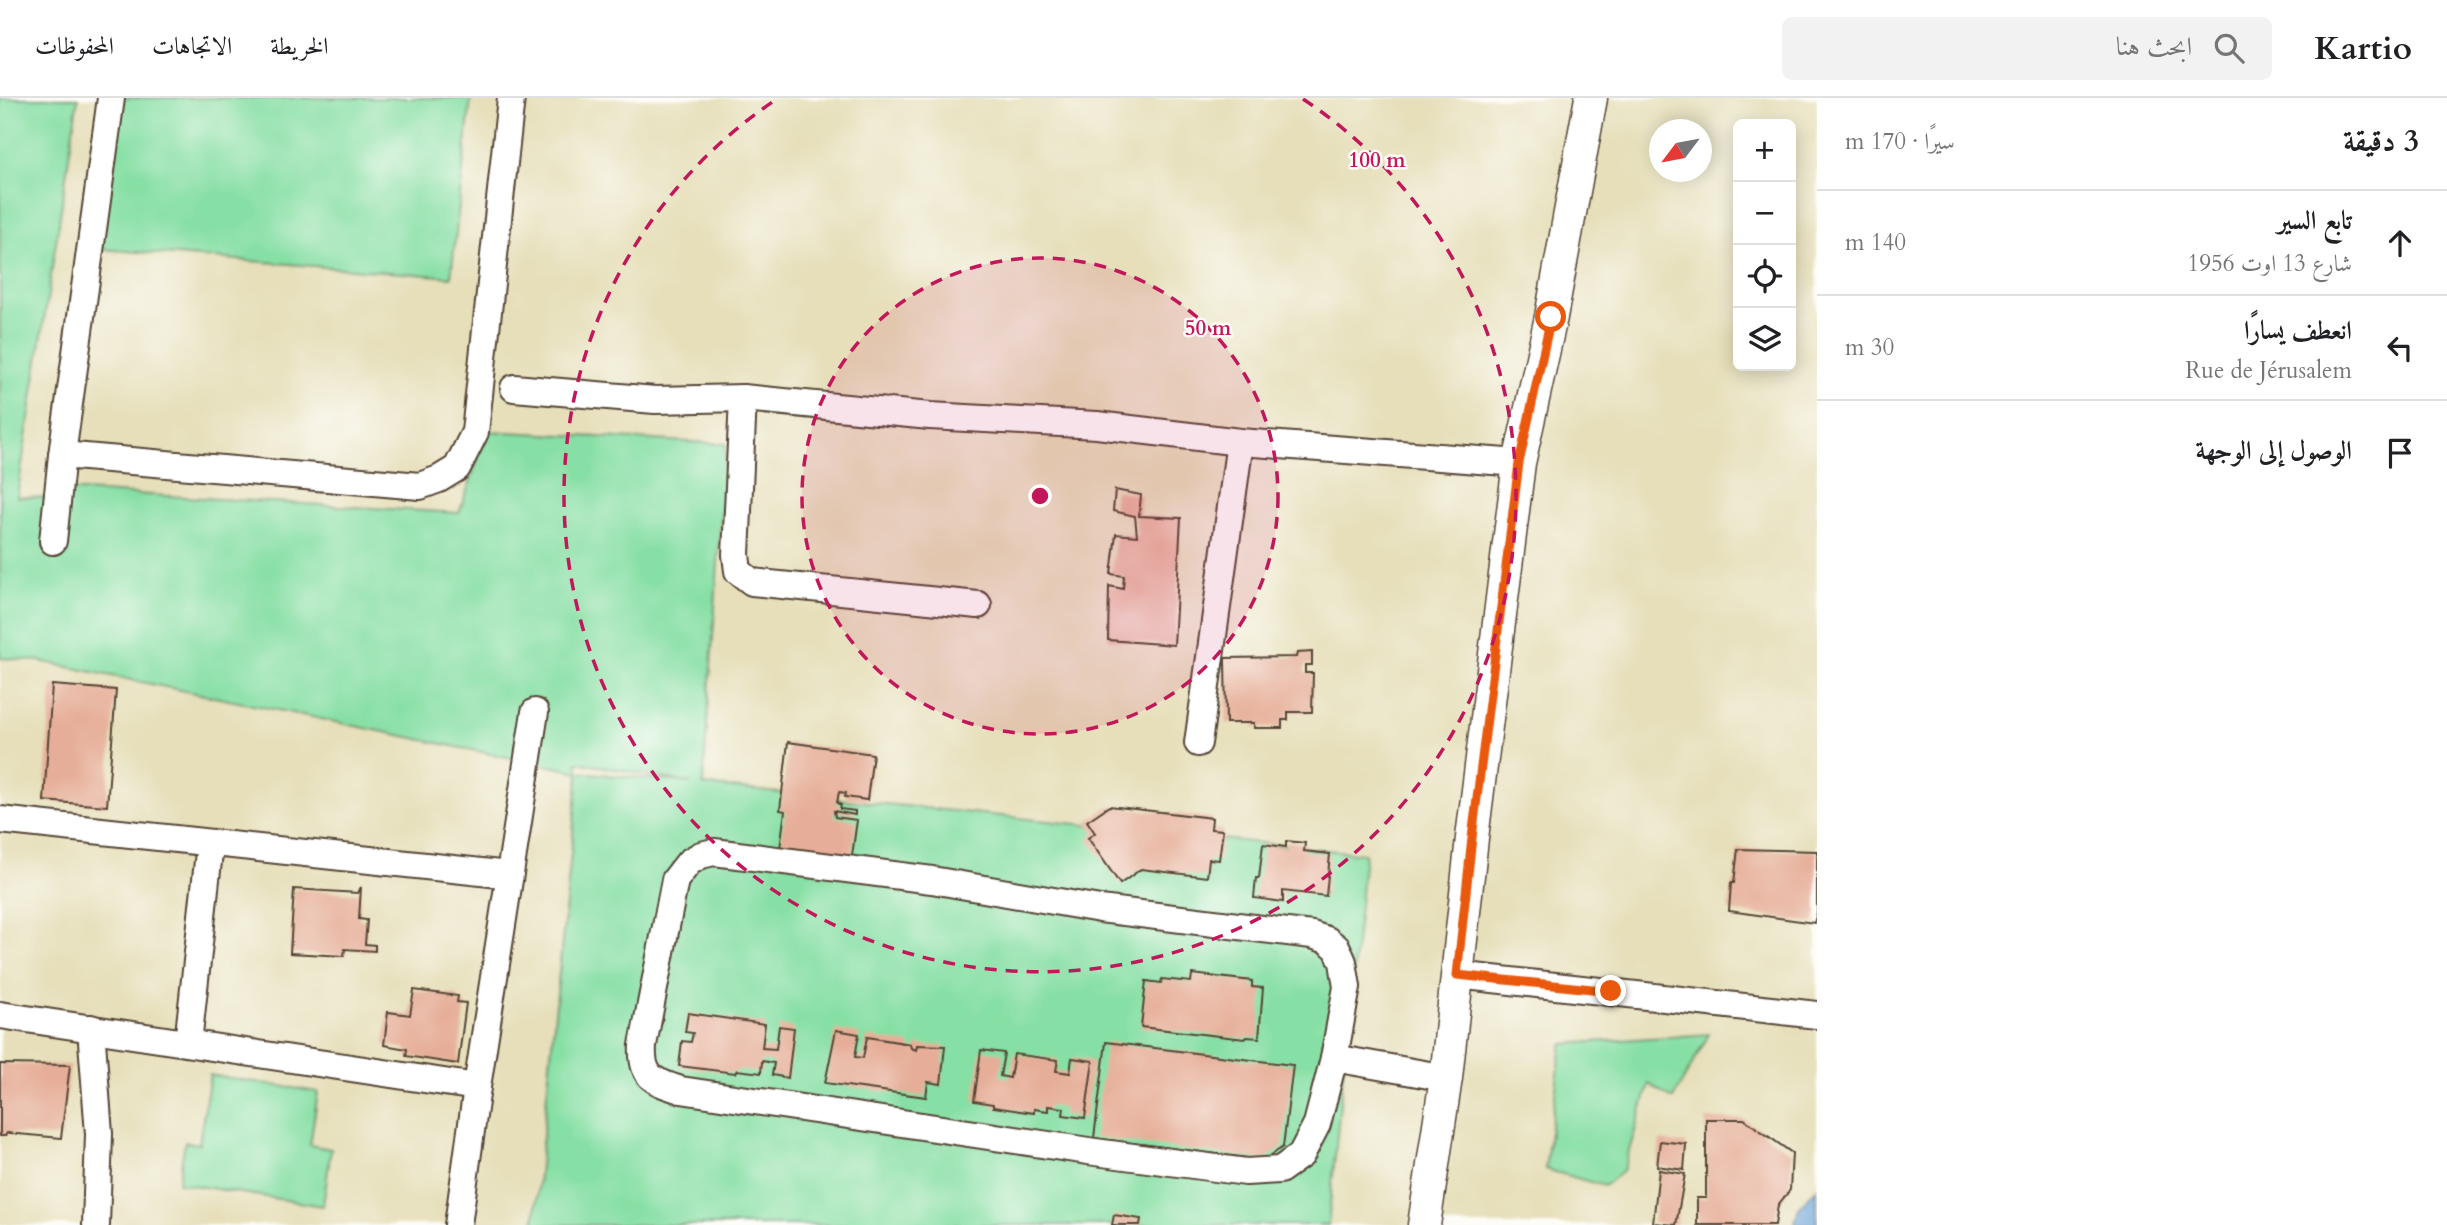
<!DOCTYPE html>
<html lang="ar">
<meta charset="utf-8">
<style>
:root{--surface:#fff;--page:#f2f2f2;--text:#202124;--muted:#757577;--line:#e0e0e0}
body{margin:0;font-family:Cardo,Amiri,serif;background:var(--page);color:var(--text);direction:rtl}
.controls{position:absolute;right:21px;top:21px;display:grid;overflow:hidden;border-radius:10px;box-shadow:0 4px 18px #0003}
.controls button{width:63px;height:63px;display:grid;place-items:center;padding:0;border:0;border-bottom:2px solid var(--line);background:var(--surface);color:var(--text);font:35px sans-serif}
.compass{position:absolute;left:1649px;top:21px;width:63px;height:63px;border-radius:50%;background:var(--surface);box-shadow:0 4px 18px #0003;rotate:238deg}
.stop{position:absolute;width:21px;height:21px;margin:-16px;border:5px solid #ea580c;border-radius:50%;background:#fff}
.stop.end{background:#ea580c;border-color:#fff;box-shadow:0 2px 7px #0008}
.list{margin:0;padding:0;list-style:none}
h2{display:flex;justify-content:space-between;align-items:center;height:91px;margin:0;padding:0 28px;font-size:30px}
h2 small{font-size:23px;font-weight:400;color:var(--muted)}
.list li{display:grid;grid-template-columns:46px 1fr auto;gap:21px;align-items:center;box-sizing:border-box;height:105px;padding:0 28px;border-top:2px solid var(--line)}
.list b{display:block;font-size:26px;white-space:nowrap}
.list p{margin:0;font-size:23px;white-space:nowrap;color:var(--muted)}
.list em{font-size:23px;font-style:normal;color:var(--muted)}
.icon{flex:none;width:38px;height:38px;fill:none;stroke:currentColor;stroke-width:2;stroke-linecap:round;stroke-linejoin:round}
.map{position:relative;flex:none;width:1817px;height:1127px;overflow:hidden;direction:ltr}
header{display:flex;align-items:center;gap:42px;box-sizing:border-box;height:98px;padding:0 35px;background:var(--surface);border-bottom:2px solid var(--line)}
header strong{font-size:33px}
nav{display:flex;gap:38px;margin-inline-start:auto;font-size:24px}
.search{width:490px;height:63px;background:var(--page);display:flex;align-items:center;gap:18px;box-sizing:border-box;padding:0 24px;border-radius:10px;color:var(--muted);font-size:26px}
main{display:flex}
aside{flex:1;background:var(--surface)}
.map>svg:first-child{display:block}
.green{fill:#86dfa4;stroke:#608461;stroke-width:2;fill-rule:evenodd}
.water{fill:#6ca4da;stroke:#54677c;stroke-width:2}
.building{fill:#e6ae98}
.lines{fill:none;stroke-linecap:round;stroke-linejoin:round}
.minor-casing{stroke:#554535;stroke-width:30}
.tertiary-casing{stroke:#554535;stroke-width:35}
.minor{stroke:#fff;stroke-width:26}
.tertiary{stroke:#fff;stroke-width:32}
.route{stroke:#ea580c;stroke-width:9}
.ring{fill:none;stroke:#c2185b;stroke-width:3.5;stroke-dasharray:12 9}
.centre{fill:#c2185b;stroke:#fdfcf7;stroke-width:3.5}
.ring-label{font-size:21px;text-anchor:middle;font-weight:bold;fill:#c2185b;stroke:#fdfcf7;stroke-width:5;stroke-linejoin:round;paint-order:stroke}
</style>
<header>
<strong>Kartio</strong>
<div class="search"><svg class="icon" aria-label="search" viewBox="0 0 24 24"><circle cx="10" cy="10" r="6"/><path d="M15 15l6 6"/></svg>ابحث هنا</div>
<nav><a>الخريطة</a><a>الاتجاهات</a><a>المحفوظات</a></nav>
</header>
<main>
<aside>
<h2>3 دقيقة<small>سيرًا · 170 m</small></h2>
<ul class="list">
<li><svg class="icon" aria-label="ahead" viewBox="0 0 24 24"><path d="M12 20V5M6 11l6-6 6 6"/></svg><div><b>تابع السير</b><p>شارع 13 اوت 1956</p></div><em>140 m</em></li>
<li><svg class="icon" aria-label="left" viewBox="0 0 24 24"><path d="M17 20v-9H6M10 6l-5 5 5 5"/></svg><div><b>انعطف يسارًا</b><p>Rue de Jérusalem</p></div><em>30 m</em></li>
<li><svg class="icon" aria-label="arrive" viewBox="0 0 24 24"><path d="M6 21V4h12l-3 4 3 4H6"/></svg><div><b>الوصول إلى الوجهة</b></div></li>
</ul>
</aside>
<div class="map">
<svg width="1817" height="1127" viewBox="0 0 1817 1127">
<rect width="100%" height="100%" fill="#fdfcf7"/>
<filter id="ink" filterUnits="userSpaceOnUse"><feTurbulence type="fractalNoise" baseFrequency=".0143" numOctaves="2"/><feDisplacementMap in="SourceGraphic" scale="14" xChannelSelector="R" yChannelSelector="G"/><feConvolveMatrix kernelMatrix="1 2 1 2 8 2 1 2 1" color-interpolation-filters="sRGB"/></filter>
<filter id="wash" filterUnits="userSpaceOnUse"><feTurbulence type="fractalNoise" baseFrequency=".00686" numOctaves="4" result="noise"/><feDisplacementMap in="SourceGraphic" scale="28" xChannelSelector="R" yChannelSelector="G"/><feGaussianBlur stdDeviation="1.57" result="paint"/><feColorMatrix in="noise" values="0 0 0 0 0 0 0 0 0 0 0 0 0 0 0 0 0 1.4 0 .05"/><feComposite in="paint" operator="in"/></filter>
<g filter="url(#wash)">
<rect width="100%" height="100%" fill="#e6dfba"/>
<g class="green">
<path d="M0,0H78L17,399L48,400L49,391L459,415L488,333L726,346L703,687L1365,756L1328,1127H534L579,674L39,563L0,560ZM577,664H578L691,685L579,674Z"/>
<path d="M123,0H471L451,179L101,151Z"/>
<path d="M1709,936L1673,1001L1649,986L1623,1073L1604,1088L1545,1071L1562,946Z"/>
<path d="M210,977L318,994L310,1047L331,1051L323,1108L178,1085L185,1044L199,1046Z"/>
</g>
<path class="water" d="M1817,1090V1127H1797L1795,1124L1799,1109Z"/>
<g id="blocks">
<g class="building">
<path d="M1115,392L1141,397L1139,418L1181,420L1174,547L1108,542L1109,488L1123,491L1124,478L1111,476L1116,436L1137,438L1135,418L1113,413Z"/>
<path d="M1312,554V567H1305V575H1313L1312,614H1288V622H1282V630H1254V625H1226L1225,560L1296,559L1297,555Z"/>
<path d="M52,587L116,592L107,708L44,703Z"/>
<path d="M788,644L873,656L867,702L845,699L846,695L839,694L837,705L841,707L840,711L855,713V717L834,713L835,719L857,722L852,758L833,756L832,762L780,750L785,713L780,712Z"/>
<path d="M1109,708L1212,720L1211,731L1223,732L1219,762L1209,761L1207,779L1141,771L1120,786L1088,740L1095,735L1087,723Z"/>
<path d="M1286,743L1305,745L1304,753L1330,756L1326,798L1283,793V804L1254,800L1256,780H1259L1263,746L1286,749Z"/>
<path d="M1738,751L1817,753V815L1814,825L1729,813L1731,785H1734Z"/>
<path d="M361,789L359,821L367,822L365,846L375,847V853L345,851L344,858L290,855L294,791L358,795Z"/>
<path d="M1192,876L1252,883V889L1263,890L1259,940L1247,939L1245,941L1141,929L1146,883L1161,885L1162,881L1191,884Z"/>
<path d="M414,892L458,898L457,904L466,905L458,966L406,958L407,951L384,947L388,914L410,917Z"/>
<path d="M688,915L765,926L762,950L776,951L779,928L794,930L788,980L772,977L774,965L762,963L761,975L737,972L735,975L679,968L682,943L691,944L693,935L685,934Z"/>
<path d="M836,932L859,936L855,959L863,960L867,939L910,946L911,950L916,952L917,947L945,948L941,986L928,984L926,999L825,985Z"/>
<path d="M1106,944L1293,967L1283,1049L1264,1062L1094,1040Z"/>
<path d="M981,952L1004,955L1000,978L1010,980L1014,956L1058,962L1056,973L1070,975L1072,960L1093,963L1085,1020L1063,1017L1064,1010L1048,1008V1013L1034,1011V1015L993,1009V1006L974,1003Z"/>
<path d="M0,966L70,967L61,1040L7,1035L5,1038H0Z"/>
<path d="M1706,1021H1744L1792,1055L1790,1092L1778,1107L1775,1127H1697V1100H1706Z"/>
<path d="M1660,1043L1686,1046L1684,1072L1657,1068Z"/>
<path d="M1659,1072L1685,1076L1676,1127L1653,1125Z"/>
<path d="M1114,1117L1141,1121L1140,1127H1112Z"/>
</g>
</g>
</g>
<g filter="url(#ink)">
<use href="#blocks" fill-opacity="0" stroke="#554535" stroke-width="2"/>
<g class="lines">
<defs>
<g id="minor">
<path d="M514,290L655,302L743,300L930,318L1097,327L1240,344L1519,365"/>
<path d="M743,300L736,457L738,473L752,484L978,507"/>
<path d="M62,357L420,388L439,381L457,370L475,334L511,0"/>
<path d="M53,443L62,357L111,0"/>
<path d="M1198,645L1240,344"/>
<path d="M0,722L509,777"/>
<path d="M714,754L932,782L1100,811L1312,837L1327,842L1337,850L1343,864L1347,889L1334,960L1317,1026L1301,1057L1280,1072L1246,1074L1095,1054L681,992C653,983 641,980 643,947L675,782L689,764L701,757Z"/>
<path d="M1457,877L1817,917"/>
<path d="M0,917L477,989"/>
<path d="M91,930L99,1036L96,1127"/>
<path d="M188,945L210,745"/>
<path d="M1334,960L1446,980"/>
<path d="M458,1127L477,989L535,614"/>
</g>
<path id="tertiary" d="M1424,1127L1446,980L1472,740L1519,365L1551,219L1591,0"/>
</defs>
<use href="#minor" class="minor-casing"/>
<use href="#tertiary" class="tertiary-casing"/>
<use href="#minor" class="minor"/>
<use href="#tertiary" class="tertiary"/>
</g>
</g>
<g class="lines" filter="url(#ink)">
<path class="route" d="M1551,219L1519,365L1472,740L1457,877L1611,893"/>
</g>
<circle cx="1040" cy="398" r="238" fill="#c2185b" fill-opacity=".12"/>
<g class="ring">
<circle cx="1040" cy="398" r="238"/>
<path d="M1303 1A476 476 0 1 1 777 1"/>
</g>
<circle cx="1040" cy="398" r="10" class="centre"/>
<g class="ring-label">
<text x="1377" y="69">100 m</text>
<text x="1208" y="237">50 m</text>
</g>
</svg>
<div class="controls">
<button>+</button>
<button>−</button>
<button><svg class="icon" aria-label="locate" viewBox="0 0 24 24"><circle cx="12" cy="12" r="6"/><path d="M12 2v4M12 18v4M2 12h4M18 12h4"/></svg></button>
<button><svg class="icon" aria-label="layers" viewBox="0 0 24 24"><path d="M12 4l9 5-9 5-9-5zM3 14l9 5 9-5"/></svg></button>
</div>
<svg class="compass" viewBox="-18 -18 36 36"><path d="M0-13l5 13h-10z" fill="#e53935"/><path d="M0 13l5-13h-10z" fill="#757577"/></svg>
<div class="stop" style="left:1551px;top:219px"></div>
<div class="stop end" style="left:1611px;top:893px"></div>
</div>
</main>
